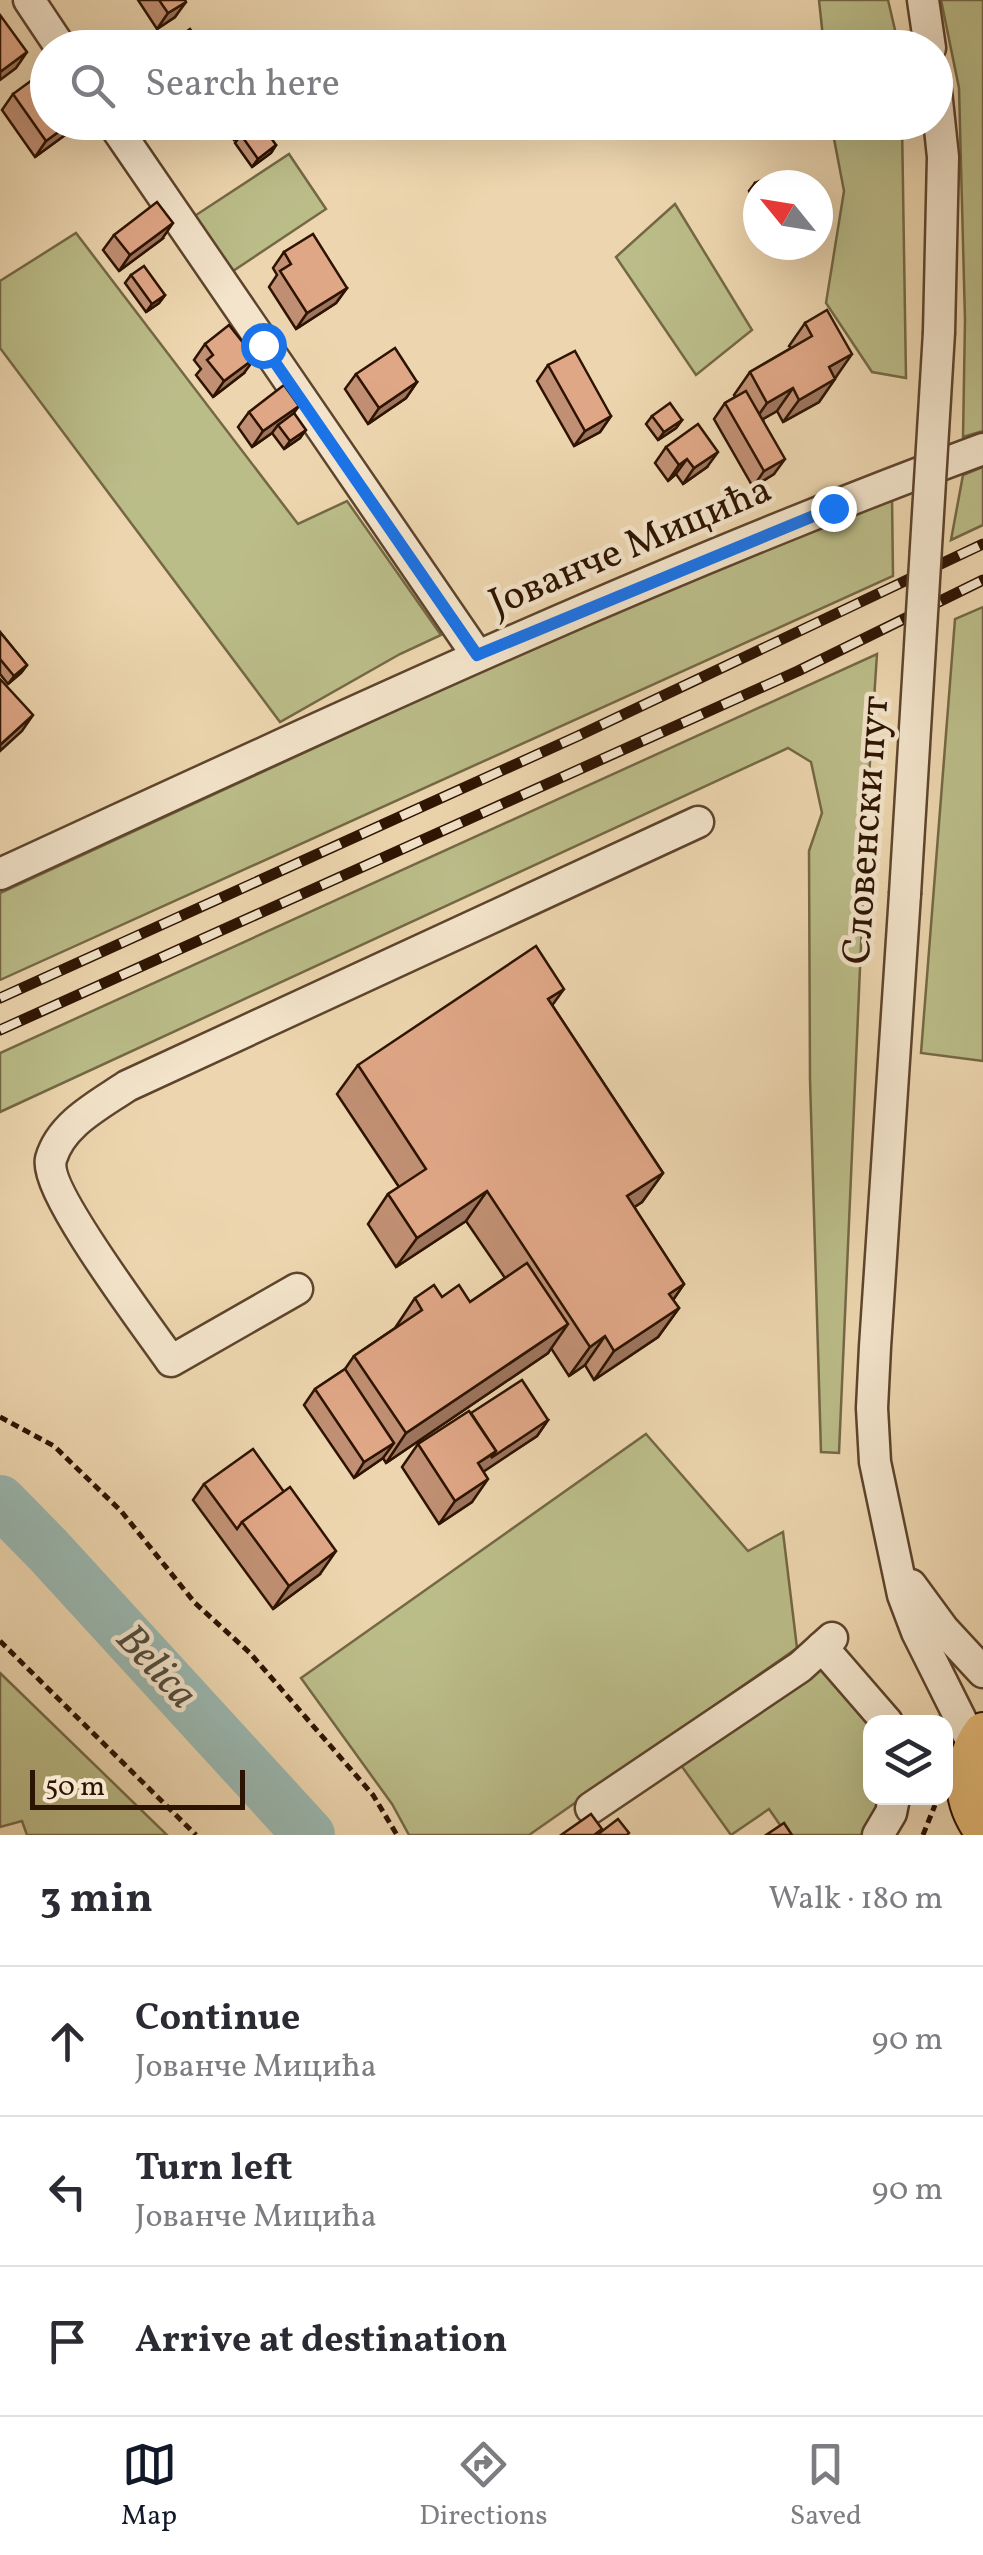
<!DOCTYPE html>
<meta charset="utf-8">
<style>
:root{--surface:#fff;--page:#f7f7f7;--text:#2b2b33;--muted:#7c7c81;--line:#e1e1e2;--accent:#111827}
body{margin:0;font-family:Vollkorn,serif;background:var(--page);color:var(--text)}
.controls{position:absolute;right:30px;bottom:30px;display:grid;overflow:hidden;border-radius:20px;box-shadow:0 10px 40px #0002}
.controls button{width:90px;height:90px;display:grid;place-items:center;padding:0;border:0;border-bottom:2px solid var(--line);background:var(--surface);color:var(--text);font:50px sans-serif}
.compass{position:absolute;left:743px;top:170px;width:90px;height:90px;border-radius:50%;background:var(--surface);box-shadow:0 10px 40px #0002;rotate:300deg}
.scale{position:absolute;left:30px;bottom:25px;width:215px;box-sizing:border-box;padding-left:10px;border:5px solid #2d1301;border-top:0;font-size:28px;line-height:35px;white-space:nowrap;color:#2d1301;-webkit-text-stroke:8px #f3e4cb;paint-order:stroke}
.stop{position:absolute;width:30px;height:30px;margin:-22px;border:8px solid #1a73e8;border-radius:50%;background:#fff}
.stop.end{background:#1a73e8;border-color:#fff;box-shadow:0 2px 10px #0008}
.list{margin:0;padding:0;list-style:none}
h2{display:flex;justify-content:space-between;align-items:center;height:130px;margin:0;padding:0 40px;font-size:42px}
h2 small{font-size:32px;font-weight:400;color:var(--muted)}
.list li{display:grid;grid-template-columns:65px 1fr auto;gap:30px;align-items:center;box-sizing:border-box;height:150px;padding:0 40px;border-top:2px solid var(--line)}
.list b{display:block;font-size:38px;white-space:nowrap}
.list p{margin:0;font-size:32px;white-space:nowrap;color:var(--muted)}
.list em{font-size:32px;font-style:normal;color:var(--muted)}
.icon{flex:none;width:55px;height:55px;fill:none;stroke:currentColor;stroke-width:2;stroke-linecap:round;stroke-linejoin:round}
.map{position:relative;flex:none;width:983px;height:1835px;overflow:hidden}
.search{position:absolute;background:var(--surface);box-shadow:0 10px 40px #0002;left:30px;right:30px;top:30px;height:110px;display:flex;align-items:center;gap:25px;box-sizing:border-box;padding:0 35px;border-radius:55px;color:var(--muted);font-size:38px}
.sheet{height:580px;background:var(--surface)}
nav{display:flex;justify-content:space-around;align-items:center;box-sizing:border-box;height:140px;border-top:2px solid var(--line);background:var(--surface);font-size:28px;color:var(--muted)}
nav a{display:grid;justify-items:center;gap:5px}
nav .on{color:var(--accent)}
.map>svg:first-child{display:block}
.green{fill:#bbbd89;stroke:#746845;stroke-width:2.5}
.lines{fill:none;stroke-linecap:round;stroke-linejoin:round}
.river{stroke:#9ab8b1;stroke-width:52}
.minor-casing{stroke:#5d442c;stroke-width:35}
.major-casing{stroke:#2d1301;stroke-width:42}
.path{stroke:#2d1301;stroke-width:5;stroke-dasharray:8 5;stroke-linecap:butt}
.minor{stroke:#f3e4cb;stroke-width:30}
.major{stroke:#e6bb78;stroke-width:38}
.rail-casing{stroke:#2d1301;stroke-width:11}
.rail{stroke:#f3e4cb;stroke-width:8;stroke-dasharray:22;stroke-linecap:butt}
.minor-bridge-casing{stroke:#5d442c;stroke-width:35;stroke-linecap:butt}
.minor-bridge{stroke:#f3e4cb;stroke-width:30}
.wall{fill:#c19074;stroke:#2d1301;stroke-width:2.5}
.shaded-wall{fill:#9d755e;stroke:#2d1301;stroke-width:2.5}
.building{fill:#e0a787;stroke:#2d1301;stroke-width:2.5}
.route{stroke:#1a73e8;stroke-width:12}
.labels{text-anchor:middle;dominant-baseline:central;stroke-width:9;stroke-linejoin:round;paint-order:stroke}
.street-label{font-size:40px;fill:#2d1301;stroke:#f3e4cb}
.water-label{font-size:42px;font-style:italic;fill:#534d3f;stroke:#f3e4cb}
</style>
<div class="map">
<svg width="983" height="1835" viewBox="0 0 983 1835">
<rect width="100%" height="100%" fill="#edd6af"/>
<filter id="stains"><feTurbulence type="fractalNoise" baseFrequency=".002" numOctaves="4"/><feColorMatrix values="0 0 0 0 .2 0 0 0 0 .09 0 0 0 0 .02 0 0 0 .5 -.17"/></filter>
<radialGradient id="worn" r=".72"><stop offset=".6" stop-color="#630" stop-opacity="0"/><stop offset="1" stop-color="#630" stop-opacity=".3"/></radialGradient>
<g class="green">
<path d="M819,0H888L899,47H824Z"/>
<path d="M941,0H983V431L963,437L965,320L959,88Z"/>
<path d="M831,123H902L906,378L872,372L826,303L844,191Z"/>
<path d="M289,154L326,209L227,275L190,219Z"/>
<path d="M675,204L752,330L696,375L616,257Z"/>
<path d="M76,233L298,524L347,501L441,635L400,654L280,722L0,348V281Z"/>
<path d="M983,467V525L951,540L963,475Z"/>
<path d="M892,496L893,576L0,980V893L518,654Z"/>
<path d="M983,607V1061L921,1053L955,619Z"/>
<path d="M877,654L867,807L839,1453L821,1452L810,1079L809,851L822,813L811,762L788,748L0,1112V1053Z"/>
<path d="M646,1434L748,1551L783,1532L797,1648L529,1835H409L392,1804L301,1678Z"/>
<path d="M822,1665L871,1722L870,1798H880L862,1835H787L769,1809L731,1835L678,1761Z"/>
<path d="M0,1673L167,1835H27L22,1821L0,1827Z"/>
</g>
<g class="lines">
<path class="river" d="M0,1501L48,1550L309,1835"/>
<defs>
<g id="minor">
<path d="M29,0L61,48"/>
<path d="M923,0L930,48"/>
<path d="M936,91L943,157L939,332"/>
<path d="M112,122L477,655"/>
<path d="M0,874C324,725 648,573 983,449"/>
<path d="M905,894L875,1347L872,1408L875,1462L903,1595L917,1632L974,1746"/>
<path d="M297,1289L171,1361C149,1329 43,1190 51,1159C61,1124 99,1105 127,1086L698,822"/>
<path d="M911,1585L944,1630L983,1672"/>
<path d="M822,1647L887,1722"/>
<path d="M591,1808L800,1667L832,1638"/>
<path d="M878,1835L891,1813L894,1798"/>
</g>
<path id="major" d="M983,1732C961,1762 960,1799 983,1830"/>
</defs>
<use href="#minor" class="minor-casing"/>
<use href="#major" class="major-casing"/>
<g class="path">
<path d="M0,1417L54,1446L121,1511L195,1603L250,1653L373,1795L397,1835"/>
<path d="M0,1641L196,1835"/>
<path d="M923,1835L935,1805"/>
</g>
<use href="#minor" class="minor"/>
<use href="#major" class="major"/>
<defs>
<g id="rail">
<path d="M0,998L578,736L983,544"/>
<path d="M0,1030L798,671L983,580"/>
</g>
</defs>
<use href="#rail" class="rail-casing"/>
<use href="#rail" class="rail"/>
<defs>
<path id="minor-bridge" d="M905,894L939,332"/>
</defs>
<use href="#minor-bridge" class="minor-bridge-casing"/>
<use href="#minor-bridge" class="minor-bridge"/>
</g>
<g class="wall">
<path d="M138,0H185L175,17L157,29Z"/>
<path d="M13,94L65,135L35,157L2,110Z"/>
<path d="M222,122H255L251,127L276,145L271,153L252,167L235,143L241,135L234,140Z"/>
<path d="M755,183L758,185V210L749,191Z"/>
<path d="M114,235L162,239L119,271L103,250Z"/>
<path d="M284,252L347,288L336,303L296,329L269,287L277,275L273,268Z"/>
<path d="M131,275L165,295L159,303L146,312L125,283Z"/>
<path d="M805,323L836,377L819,402L783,422L777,411L763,419L774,474L753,487L714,419L725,403L735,397L734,395L750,372L791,348L789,346Z"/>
<path d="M205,344L244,373L213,397L196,375L201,369L194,360Z"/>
<path d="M548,365L611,416L600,432L574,446L537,381Z"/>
<path d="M356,374L417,382L406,398L368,424L345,389Z"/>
<path d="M249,412L294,413L300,438L284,449L272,433L252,447L238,427Z"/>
<path d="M652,416L682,420L676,428L658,440L646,424Z"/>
<path d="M666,447L707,467L683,484L676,474L668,481L655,463Z"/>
<path d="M0,632L27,665L21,673L8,684L0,674Z"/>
<path d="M552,1005L663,1173L642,1202L634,1207L684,1284L673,1300L679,1308L658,1337L594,1380L585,1365L569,1376L551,1348L548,1353L386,1463L383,1458L354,1478L304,1405L315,1389L345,1369L354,1356L395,1328L415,1298L442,1297L470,1302L505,1278L466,1221L396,1267L368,1224L388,1194L399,1187L337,1094L358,1065Z"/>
<path d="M471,1413L548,1420L537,1436L483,1471L472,1502L439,1524L402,1467L418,1444Z"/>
<path d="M204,1484L284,1492L320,1574L273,1609L193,1500Z"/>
</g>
<g class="shaded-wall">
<path d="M186,2L175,17L157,29L168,13Z"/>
<path d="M27,52L16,68L0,80V72Z"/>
<path d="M72,122H74L65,135L35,157L46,141Z"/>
<path d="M253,122H255L251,127L234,140L240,132Z"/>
<path d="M276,145L271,153L252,167L258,159Z"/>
<path d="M173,223L162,239L119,271L130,255Z"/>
<path d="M347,288L336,303L296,329L307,313Z"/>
<path d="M165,295L159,303L146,312L152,304Z"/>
<path d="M852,354L836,377L813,390L829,367Z"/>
<path d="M255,358L244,373L213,397L224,381Z"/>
<path d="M835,379L819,402L783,422L799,400Z"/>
<path d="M417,382L406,398L368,424L379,408Z"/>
<path d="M793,388L777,411L751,426L767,403Z"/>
<path d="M299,406L288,421L278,425L272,433L252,447L263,431Z"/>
<path d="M611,416L600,432L574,446L585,431Z"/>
<path d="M682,420L676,428L658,440L664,432Z"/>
<path d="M306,430L300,438L284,449L290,441Z"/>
<path d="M718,452L707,467L683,484L694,468Z"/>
<path d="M687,459L676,474L668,481L679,465Z"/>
<path d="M785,459L774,474L753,487L764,471Z"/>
<path d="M27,665L21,673L8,684L14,676Z"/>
<path d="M33,715L22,731L0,751V745Z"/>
<path d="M564,989L543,1018L548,999Z"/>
<path d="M663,1173L642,1202L606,1226L627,1196Z"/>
<path d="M487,1191L466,1221L396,1267L417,1238Z"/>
<path d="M684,1284L664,1313L669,1294Z"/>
<path d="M679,1308L658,1337L594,1380L614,1351Z"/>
<path d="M568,1324L548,1353L386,1463L406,1433Z"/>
<path d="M605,1336L585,1365L569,1376L590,1347Z"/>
<path d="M548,1420L537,1436L462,1486L478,1463Z"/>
<path d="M394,1443L383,1458L354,1478L364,1462Z"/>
<path d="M488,1479L472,1502L439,1524L455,1501Z"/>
<path d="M336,1551L320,1574L273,1609L289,1586Z"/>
</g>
<g class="building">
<path d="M159,0H185L186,2L168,13Z"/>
<path d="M0,15L27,52L0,72Z"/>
<path d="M190,29L203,48H163Z"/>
<path d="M43,72L48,79V122H72L46,141L13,94Z"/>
<path d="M233,122H253L240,132Z"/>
<path d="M258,122H260L276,145L258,159L241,135Z"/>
<path d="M776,174L781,185H758V190L755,183Z"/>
<path d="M157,202L173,223L130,255L114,235Z"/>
<path d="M313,234L347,288L307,313L280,271L291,264L284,252Z"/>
<path d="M144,266L165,295L152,304L131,275Z"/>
<path d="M827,310L852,354L829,367L835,379L799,400L793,388L767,403L750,372L812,336L805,323Z"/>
<path d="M229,325L255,358L224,381L207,360L213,355L205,344Z"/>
<path d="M395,348L417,382L379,408L356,374Z"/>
<path d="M575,351L611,416L585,431L548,365Z"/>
<path d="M284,385L299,406L263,431L249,412Z"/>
<path d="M746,391L785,459L764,471L725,403Z"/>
<path d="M670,403L682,420L664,432L652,416Z"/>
<path d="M294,413L306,430L290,441L278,425Z"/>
<path d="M698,424L718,452L694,468L687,459L679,465L666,447Z"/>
<path d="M0,632L27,665L14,676L0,659Z"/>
<path d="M0,679L33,715L0,745Z"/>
<path d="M536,946L564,989L548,999L663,1173L627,1196L684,1284L669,1294L679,1308L614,1351L605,1336L590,1347L487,1191L417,1238L388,1194L426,1169L358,1065Z"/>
<path d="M527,1263L568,1324L406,1433L354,1356L422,1310L415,1298L434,1285L442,1297L459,1285L470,1302Z"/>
<path d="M345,1369L394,1443L364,1462L315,1389Z"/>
<path d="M522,1380L548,1420L491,1458L496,1451L471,1413Z"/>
<path d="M469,1411L496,1451L478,1463L488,1479L455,1501L418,1444Z"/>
<path d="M253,1449L284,1492L242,1522L237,1529L204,1484Z"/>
<path d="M290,1487L336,1551L289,1586L242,1522Z"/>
<path d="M591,1814L602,1829L594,1835H561Z"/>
<path d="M618,1819L629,1833L627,1835H597Z"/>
<path d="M784,1823L792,1835H766Z"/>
</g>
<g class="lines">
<path class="route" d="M263,345L477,655L833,508"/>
</g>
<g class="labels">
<g class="street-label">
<text transform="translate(631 548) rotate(-23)">Јованче Мицића</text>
<text transform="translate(868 830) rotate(-86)">Словенски пут</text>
</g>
<g class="water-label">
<text transform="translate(155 1668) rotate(47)">Belica</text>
</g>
</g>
<rect width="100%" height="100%" filter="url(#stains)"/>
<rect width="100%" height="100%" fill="url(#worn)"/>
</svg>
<div class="controls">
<button><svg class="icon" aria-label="layers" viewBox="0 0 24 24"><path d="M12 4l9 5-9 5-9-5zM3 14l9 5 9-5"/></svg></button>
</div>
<svg class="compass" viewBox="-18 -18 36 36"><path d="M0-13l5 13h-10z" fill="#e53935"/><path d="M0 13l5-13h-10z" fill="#7c7c81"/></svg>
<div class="scale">50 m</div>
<div class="stop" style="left:263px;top:345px"></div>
<div class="stop end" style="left:833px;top:508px"></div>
<div class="search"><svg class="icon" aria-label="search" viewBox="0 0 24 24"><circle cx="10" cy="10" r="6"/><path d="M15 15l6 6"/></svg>Search here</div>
</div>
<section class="sheet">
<h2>3 min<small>Walk · 180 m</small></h2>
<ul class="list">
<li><svg class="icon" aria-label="ahead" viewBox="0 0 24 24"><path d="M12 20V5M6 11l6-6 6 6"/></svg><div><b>Continue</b><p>Јованче Мицића</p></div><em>90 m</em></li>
<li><svg class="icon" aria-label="left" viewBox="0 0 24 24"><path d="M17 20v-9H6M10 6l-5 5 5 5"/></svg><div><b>Turn left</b><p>Јованче Мицића</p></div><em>90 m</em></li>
<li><svg class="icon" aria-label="arrive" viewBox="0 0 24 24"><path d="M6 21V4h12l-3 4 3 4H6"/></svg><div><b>Arrive at destination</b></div></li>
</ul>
</section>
<nav>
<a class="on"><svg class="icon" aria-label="map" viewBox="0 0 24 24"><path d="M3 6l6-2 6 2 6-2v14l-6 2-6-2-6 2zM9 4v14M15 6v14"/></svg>Map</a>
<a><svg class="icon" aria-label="directions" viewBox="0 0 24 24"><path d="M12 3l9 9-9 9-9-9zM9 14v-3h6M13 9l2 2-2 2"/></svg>Directions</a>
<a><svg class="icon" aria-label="saved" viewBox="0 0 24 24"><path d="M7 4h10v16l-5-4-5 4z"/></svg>Saved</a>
</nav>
